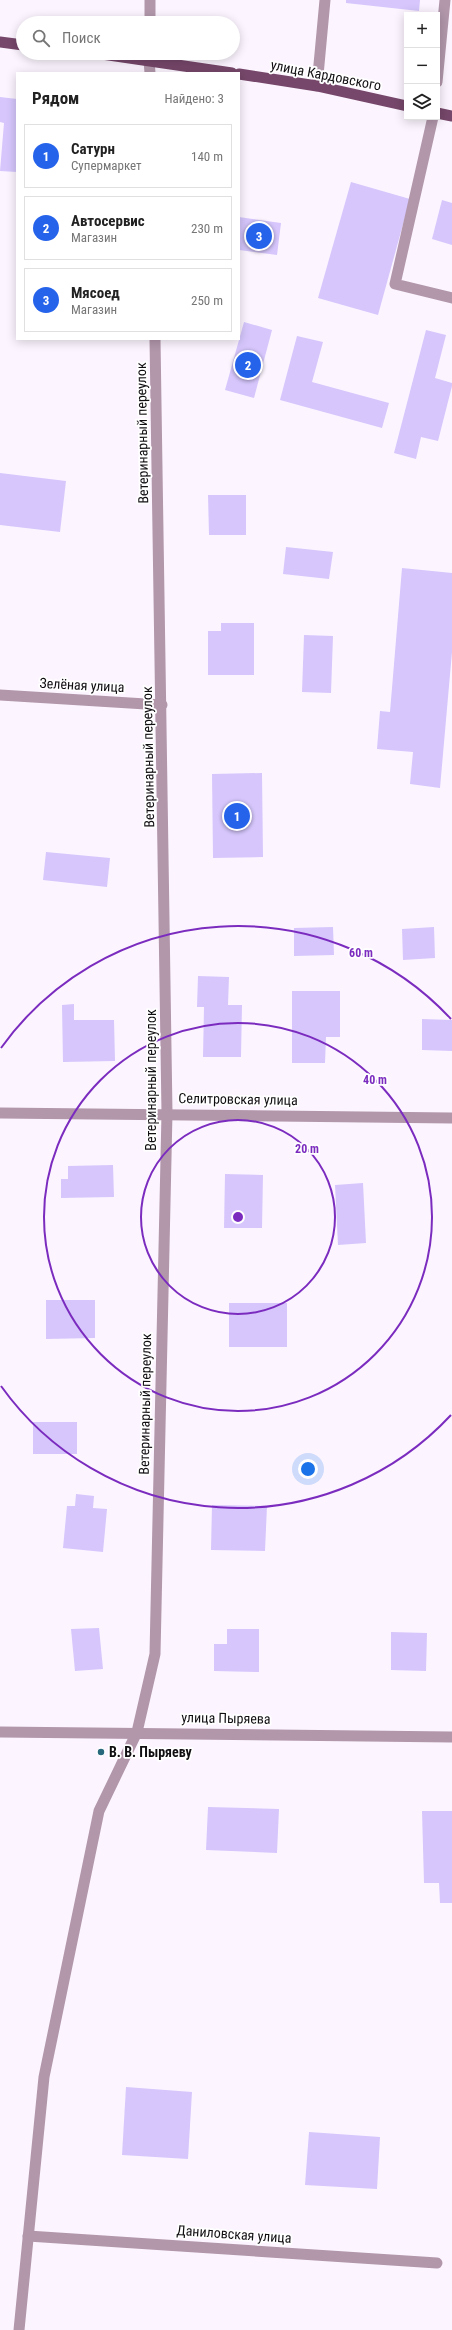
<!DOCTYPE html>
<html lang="ru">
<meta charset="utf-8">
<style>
:root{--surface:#fff;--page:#f2f2f2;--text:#222;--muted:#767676;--line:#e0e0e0;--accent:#2563eb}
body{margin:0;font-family:"Roboto Condensed",sans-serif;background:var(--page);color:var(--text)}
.controls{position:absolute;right:12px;top:12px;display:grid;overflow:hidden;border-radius:0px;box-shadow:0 2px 10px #0003}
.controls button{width:36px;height:36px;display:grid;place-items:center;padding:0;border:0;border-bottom:1px solid var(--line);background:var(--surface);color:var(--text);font:20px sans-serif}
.you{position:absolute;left:308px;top:1469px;width:14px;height:14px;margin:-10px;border:3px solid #fff;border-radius:50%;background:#1a73e8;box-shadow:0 0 0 6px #1a73e833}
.badge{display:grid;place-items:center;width:26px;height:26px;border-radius:50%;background:var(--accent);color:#fff;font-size:13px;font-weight:700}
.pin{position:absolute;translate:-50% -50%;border:2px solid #fff;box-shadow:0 1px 4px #0006}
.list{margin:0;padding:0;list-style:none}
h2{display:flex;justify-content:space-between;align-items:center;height:52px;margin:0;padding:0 16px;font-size:17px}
h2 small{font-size:13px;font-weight:400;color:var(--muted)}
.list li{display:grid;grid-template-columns:26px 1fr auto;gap:12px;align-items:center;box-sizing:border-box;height:64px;margin:0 8px 8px;padding:0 8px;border:1px solid var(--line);border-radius:0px}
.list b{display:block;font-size:15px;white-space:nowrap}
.list p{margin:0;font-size:13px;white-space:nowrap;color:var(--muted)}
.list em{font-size:13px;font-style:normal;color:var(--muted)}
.icon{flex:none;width:22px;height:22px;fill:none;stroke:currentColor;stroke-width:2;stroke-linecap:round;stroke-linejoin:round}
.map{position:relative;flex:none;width:452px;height:2330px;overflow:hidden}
.search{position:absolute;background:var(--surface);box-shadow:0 2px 10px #0003;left:16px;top:16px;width:224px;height:44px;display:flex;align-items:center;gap:10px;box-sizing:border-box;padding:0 14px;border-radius:22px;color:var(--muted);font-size:15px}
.panel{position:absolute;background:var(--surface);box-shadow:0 2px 10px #0003;left:16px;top:72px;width:224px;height:268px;border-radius:0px}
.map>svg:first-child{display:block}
.building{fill:#d6c6fc}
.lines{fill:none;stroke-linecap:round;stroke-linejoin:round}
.service{stroke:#b297ab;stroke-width:11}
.minor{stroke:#b297ab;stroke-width:11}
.tertiary{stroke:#b297ab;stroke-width:11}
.primary{stroke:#76476a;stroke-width:11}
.ring{fill:none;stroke:#7b2cbf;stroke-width:2}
.poi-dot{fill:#28687d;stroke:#fff;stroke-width:1.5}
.labels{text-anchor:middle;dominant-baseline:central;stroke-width:3.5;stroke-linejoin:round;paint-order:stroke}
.street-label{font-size:14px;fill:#110e12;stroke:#fff}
.poi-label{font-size:14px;font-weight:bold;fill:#110e12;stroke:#fff;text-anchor:start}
.centre{fill:#7b2cbf;stroke:#fff;stroke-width:2}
.ring-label{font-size:12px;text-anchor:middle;font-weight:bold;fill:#7b2cbf;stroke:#fff;stroke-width:3.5;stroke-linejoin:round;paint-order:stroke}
</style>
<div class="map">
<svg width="452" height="2330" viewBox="0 0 452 2330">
<rect width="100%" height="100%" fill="#fcf5ff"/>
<g class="building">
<path d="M346,0H420L419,11L346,3Z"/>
<path d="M0,97L17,99V172L0,171L4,123L0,122Z"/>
<path d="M351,182L410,199L378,315L318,298Z"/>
<path d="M442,200L452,203V245L432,239Z"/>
<path d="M239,217L281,223L277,255L239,250Z"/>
<path d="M244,322L272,330L254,398L225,390Z"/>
<path d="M426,330L446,335L435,378L452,383V386L438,441L421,437L416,459L394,453Z"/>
<path d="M297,336L323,342L312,382L389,403L382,428L280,400Z"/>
<path d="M0,473L66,481L60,532L0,525Z"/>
<path d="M208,495H246V535H209Z"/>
<path d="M286,547L333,552L329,579L283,574Z"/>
<path d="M402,568L452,573V652L440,788L410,784L413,752L377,749L380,711L390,712Z"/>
<path d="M221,623H254V675H208V631H221Z"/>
<path d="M304,635L333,636L331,693L302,692Z"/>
<path d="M262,773L263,857L213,858L212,774Z"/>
<path d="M46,852L110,858L107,887L43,880Z"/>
<path d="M333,927L334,955L294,956V928Z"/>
<path d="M434,927L435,958L403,960L402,929Z"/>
<path d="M198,976L229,977L228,1005H242L241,1057H203L204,1007H197Z"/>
<path d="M292,991H340V1037H326L325,1063H292Z"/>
<path d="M74,1004V1020H114L115,1061L63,1062L62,1005Z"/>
<path d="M422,1019L452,1020V1051L422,1050Z"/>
<path d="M113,1165L114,1197L61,1198V1179H68V1166Z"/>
<path d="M225,1174L263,1175L262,1228H224Z"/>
<path d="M363,1183L366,1243L338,1245L335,1185Z"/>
<path d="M46,1300H95V1338L46,1339Z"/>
<rect x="229" y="1303" width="58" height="44"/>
<rect x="33" y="1422" width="44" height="32"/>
<path d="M76,1494L94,1496L93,1508L107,1509L103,1552L63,1548L67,1506H75Z"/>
<path d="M212,1505L267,1506L265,1551L211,1550Z"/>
<path d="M99,1628L103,1669L75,1671L71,1629Z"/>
<path d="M227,1629H259V1672L214,1671V1644H227Z"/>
<path d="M391,1632L427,1633L426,1671L391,1670Z"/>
<path d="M208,1807L279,1809L277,1853L206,1850Z"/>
<path d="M422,1811H452V1903H440L439,1883H424Z"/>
<path d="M126,2087L192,2092L188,2159L122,2155Z"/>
<path d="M309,2132L380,2137L377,2189L305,2185Z"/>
</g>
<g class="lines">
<g class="service">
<path d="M437,82L445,0"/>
<path d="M317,86L325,0"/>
<path d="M433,117L395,284L452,298"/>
</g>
<g class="minor">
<path d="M149,60L150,73"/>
<path d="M0,695L162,705"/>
<path d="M0,1113L452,1118"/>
<path d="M0,1732L452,1737"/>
<path d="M28,2236L437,2263"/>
<path d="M19,2330L44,2077L99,1811L137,1732L155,1654L167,1113L155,339"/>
</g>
<path class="tertiary" d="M150,23V0"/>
<g class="primary">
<path d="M0,42L23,45"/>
<path d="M95,53L232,73"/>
<path d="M239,74L317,86L407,106"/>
<path d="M437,113L452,116"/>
</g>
</g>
<g class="ring">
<circle cx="238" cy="1217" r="97"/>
<circle cx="238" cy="1217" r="194"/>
<path d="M451 1415A291 291 0 0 1 1 1386M1 1048A291 291 0 0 1 451 1019"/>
</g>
<circle class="poi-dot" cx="101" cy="1752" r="4"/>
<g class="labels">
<g class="street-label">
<text transform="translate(326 75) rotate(11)">улица Кардовского</text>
<text transform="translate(142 433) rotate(-91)">Ветеринарный переулок</text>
<text transform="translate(82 685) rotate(3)">Зелёная улица</text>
<text transform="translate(148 757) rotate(-91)">Ветеринарный переулок</text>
<text transform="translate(151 1080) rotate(-90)">Ветеринарный переулок</text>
<text transform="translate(238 1099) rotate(1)">Селитровская улица</text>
<text transform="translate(145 1404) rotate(-89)">Ветеринарный переулок</text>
<text transform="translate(226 1718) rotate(1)">улица Пыряева</text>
<text transform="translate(234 2234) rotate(4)">Даниловская улица</text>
</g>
<g class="poi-label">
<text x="109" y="1752">В. В. Пыряеву</text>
</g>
</g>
<circle cx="238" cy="1217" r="6" class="centre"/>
<g class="ring-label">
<text x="361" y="957">60 m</text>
<text x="375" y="1084">40 m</text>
<text x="307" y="1153">20 m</text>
</g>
</svg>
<div class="controls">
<button>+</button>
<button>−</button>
<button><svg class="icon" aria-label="layers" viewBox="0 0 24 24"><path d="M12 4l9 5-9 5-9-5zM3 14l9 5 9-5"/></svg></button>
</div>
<div class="you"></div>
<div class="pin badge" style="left:237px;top:816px">1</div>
<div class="pin badge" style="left:248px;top:365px">2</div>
<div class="pin badge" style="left:259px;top:236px">3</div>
<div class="search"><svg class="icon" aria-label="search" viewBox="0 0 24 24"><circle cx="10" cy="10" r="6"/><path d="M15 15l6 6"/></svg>Поиск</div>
<section class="panel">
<h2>Рядом<small>Найдено: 3</small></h2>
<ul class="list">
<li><span class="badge">1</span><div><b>Сатурн</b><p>Супермаркет</p></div><em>140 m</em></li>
<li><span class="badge">2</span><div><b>Автосервис</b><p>Магазин</p></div><em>230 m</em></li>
<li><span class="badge">3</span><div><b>Мясоед</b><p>Магазин</p></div><em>250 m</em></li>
</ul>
</section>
</div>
